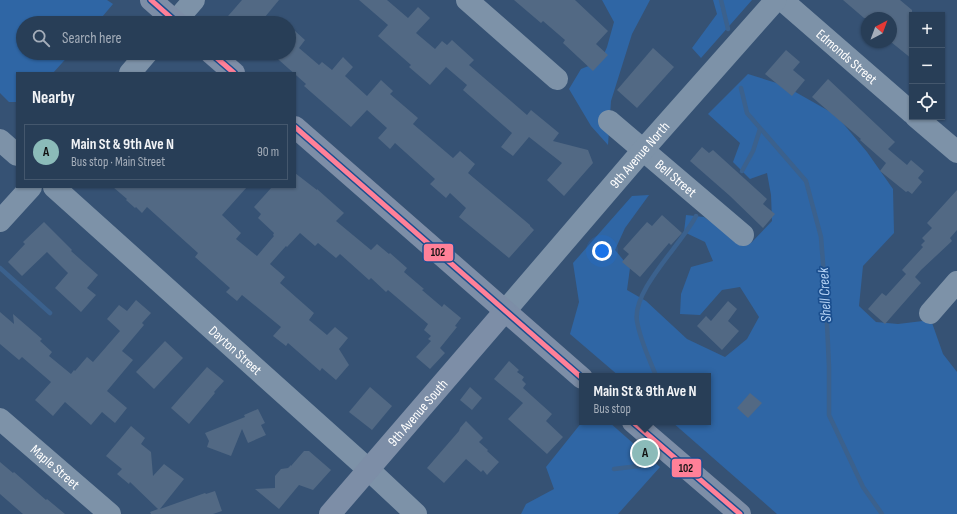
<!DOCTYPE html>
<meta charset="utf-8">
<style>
:root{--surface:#283e57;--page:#30455d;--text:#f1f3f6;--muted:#a5aeba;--line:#44576d;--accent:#8bbbb9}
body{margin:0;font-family:"Sofia Sans Condensed",sans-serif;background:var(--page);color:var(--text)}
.controls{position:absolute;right:12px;top:12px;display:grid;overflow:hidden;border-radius:0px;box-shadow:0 1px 3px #0004}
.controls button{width:36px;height:36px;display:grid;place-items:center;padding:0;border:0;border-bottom:1px solid var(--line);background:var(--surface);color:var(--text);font:20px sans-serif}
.compass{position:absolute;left:861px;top:12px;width:36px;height:36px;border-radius:50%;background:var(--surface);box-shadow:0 1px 3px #0004;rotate:41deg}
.you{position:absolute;left:602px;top:251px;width:14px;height:14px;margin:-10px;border:3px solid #fff;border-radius:50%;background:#1a73e8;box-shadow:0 0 0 6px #1a73e833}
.badge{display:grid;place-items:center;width:26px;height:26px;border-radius:50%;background:var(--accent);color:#111;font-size:13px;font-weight:700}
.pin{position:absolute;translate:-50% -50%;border:2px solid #fff;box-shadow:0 1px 4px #0006}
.popup{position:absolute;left:579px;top:373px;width:132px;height:52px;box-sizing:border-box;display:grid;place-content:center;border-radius:0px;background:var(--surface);filter:drop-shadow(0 1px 3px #0005);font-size:13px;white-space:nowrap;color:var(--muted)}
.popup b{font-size:15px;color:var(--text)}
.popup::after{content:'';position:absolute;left:50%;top:100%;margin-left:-8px;border:8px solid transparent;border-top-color:var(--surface)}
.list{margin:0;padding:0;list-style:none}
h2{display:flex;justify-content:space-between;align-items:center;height:52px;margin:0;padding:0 16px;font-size:17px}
h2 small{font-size:13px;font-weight:400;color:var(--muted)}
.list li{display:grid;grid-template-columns:26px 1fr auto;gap:12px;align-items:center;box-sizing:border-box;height:56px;margin:0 8px 8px;padding:0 8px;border:1px solid var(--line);border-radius:0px}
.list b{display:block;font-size:15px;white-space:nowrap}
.list p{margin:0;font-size:13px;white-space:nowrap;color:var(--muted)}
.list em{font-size:13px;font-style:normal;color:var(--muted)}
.icon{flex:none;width:22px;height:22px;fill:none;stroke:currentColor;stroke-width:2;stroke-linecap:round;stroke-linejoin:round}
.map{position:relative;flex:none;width:957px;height:514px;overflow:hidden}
.search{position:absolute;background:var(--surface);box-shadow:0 1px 3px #0004;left:16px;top:16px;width:280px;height:44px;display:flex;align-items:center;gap:10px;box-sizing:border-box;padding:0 14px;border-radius:22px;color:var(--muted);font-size:15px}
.panel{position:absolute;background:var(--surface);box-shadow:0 1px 3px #0004;left:16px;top:72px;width:280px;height:116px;border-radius:0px}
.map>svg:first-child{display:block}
.green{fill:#2f66a5}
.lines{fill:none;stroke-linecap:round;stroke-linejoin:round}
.stream{stroke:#3b618d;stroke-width:4.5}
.building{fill:#526984}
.minor{stroke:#7d92a8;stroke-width:22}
.major{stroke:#7d8ea7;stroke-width:22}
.bus-1-casing{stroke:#1b4f8f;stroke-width:8}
.bus-1{stroke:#ff8098;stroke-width:5}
.labels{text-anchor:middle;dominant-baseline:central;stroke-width:3.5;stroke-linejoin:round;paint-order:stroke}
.street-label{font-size:14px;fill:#fff;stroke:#1b4f8f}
.water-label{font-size:15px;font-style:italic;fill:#b5d3f5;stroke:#1b4f8f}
.line-badge{stroke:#1b4f8f;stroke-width:1.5}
.pale-badge-label{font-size:11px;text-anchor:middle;font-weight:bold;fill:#111}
</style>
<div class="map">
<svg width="957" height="514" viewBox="0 0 957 514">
<rect width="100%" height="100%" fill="#365274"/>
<g class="green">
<path d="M0,0H107L113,4L97,23H23V53H71L53,73H17V102H9L0,93Z"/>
<path d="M602,0H650L632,34L611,101L608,145L591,126L569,89L581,69L601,61L607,47L614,22Z"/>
<path d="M713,0H752L701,58L692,48L717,14Z"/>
<path d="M748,74L783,85L836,115L867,152L893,189L894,233L863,266L859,306L876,322L898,324L931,320L943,354L957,372V514H777L672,422H708V376H619L570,334L579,302L573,263L632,196L649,195L625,228L615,250L630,268L627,290L646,301L687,339L725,357L747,339L759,317L740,287L722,290L700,315L680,314L681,294L691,267L713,261L705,242L684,232L686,215L704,217L728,233L751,243L772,221L771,195L767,173L750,179L733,162L740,143L708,114Z"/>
<path d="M582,422H609L660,467L618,514H521L526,504L554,489L546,467Z"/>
</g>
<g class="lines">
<g class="stream">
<path d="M721,0L728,29"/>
<path d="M741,88L747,113L806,181L821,237L826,302L829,367V415L863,487L882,514"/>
<path d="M742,171L753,151L760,129"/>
<path d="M0,268L50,313"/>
<path d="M656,376C649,358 640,340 637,321C632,290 682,244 696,216"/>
<path d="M614,469L647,465"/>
</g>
</g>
<g class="building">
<path d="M242,0H279L260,23H222Z"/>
<path d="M359,0H387L408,18L418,7L430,18L416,33L435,49L442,41L447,45L452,40L474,60L469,65L527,115L531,110L559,133L553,141L588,150L593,163L564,196L547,180L562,163L529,137L513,156L501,147L512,133L463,90L467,85L446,67L430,85L409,67L411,65L378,36L388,25Z"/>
<path d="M514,0H575L608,31L596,44L608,55L593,71L563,43L565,40L543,21L541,23Z"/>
<path d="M843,0H900L912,10V59L891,42V18H864Z"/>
<path d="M295,31L305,40L299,48L319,65L322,62L332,70L343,57L353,67L345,76L367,96L381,80L393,91L390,94L418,118L413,124L453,158L460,151L475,164L468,173L530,225V226L534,230L509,258L459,217L466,208L450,193L446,198L430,184L435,179L395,143L390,149L378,138L387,128L367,110L351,127L304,86L306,84L271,53H289V37Z"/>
<path d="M653,48L674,67L637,108L617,90Z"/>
<path d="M786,50L800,62L793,70L805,80L792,96L765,74Z"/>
<path d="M828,79L895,142L888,149L907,165L911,160L924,171L918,178L922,182L912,194L908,191L906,192L880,171L886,163L860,140L861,139L812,97Z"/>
<path d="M702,147L709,153L713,150L767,199L763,204L775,214L763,228L730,196L690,161Z"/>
<path d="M295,173L317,190V189L344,213L336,221L371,250L377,244L389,254L390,253L407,268L404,272L424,289L422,290L442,307L444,304L461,318L455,326L457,327L440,348L445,353L430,369L416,357L431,341L428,339L431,336L424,330L428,324L388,290L386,292L371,278L369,280L340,254L336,258L318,243L315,246L300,233L287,247L286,246L270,264L285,277L280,283L314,313L309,320L327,335L335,327L348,338L339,349L349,365L336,380L322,368L320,371L288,343L286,346L273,336L281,327L242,295L237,301L226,292L230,288L195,257L198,253L147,207L142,213L136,207L135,208L126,200L127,199L113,187H247L222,215L241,233L236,239L257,256L274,236L273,235L274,233L258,218L261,214L254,207L272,187H295Z"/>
<path d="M957,190V230L950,238L952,241L921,270L915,277L921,283L885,324L868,309L882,293L886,296L906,274L902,270L923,247L921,245L925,241L922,238L932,228L927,223Z"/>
<path d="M662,215L682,233L671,245L669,243L640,277L622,262L629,254L623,249L647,222L652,226Z"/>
<path d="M44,222L72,250L71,251L98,275L87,288L96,295L81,312L55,288L68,273L47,252L22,276L8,262L25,244L23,242Z"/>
<path d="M136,300L151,313L142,323L144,325L122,351L133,360L107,391L127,408L115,423L102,412L91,425L65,402L53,416L35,400L51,382L22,357L19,360L0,344V312L14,324L13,314L42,339L40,341L52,352L49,356L71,374L74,370L75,371L87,357L93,362L120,331L107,319L119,305L127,311Z"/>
<path d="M728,301L737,309L728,321L739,331L722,350L697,326L706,316L711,321Z"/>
<path d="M165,341L183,358L154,389L136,372Z"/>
<path d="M509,361L519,370L517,372L524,377L522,380L526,384L523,388L552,414L546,421L563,437L547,454L508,419L523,403L494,379Z"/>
<path d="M207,367L224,381L214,392L215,393L189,424L171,408Z"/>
<path d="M370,387L392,406L372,430L349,412Z"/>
<path d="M470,387L482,398L472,410L460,400Z"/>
<path d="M750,393L762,403L748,418L737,408Z"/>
<path d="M258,409L265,423L261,425L266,435L248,443L242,429L231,456L207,447L209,441L205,433L245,417L244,415Z"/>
<path d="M466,421L483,438L479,442L488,450L487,451L499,462L487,475L483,470L481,472L466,459L444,483L427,468L459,431L460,428Z"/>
<path d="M131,426L145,438L141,444L151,452L153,476L164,464L184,479L160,509L205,493L206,494L215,491L222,511L213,514H151L150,512L158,509L130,482L129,484L117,474L122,469L106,456Z"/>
<path d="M304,451H309L331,470L313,490L299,485L279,509L255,489L275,488V476L281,469L288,468L291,465V466Z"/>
<path d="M0,462L13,473L14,472L46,500L47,499L65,514H23L0,494Z"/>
</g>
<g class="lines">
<g class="minor">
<path d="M467,0L557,79"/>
<path id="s1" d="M782,0L912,113"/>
<path d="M174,23L194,0"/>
<path d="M130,73L147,53"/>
<path d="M916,117L957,152"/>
<path id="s2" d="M609,121L743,235"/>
<path d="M0,140L17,155"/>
<path id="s3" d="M54,187L369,470L416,514"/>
<path d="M0,221L31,187"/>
<path id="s4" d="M505,311L643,150L776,0"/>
<path d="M930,313L957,282"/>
<path id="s5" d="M0,419L110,514"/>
</g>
<g class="major">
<path d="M151,0L177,23"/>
<path d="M211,53L234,73"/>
<path d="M295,127L582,378"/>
<path d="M633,422L740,514"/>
<path id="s6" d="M330,514L505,311"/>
</g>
<defs>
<g id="bus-1">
<path d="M151,0L177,23"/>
<path d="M211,53L234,73"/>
<path d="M295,127L582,378"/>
<path d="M633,422L740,514"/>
</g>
</defs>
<use href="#bus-1" class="bus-1-casing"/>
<use href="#bus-1" class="bus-1"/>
</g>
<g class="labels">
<g class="street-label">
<text stroke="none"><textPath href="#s1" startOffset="86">Edmonds Street</textPath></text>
<text stroke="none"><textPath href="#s4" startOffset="206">9th Avenue North</textPath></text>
<text stroke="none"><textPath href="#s2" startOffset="88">Bell Street</textPath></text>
<text stroke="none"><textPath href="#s3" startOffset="244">Dayton Street</textPath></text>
<text stroke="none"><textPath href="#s6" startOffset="134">9th Avenue South</textPath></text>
<text stroke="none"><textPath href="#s5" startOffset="73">Maple Street</textPath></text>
</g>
<g class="water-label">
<text transform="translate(825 295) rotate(-93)">Shell Creek</text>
</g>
</g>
<g class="line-badge">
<rect x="423" y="243" width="31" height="19" rx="4" fill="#ff8098"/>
<rect x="671" y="458" width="31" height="20" rx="4" fill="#ff8098"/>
</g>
<g class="pale-badge-label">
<text x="438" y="256">102</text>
<text x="686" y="472">102</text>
</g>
</svg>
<div class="controls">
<button>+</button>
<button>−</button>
<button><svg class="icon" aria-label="locate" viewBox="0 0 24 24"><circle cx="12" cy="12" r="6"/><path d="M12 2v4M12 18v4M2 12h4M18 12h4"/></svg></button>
</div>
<svg class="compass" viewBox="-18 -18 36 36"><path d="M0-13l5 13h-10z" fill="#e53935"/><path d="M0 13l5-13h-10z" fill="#a5aeba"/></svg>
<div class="you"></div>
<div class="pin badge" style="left:645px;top:453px">A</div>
<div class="popup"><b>Main St &amp; 9th Ave N</b>Bus stop</div>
<div class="search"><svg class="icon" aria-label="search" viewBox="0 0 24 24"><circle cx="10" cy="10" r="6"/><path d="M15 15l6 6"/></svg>Search here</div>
<section class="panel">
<h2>Nearby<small></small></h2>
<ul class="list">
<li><span class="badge">A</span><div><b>Main St &amp; 9th Ave N</b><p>Bus stop · Main Street</p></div><em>90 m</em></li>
</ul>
</section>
</div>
